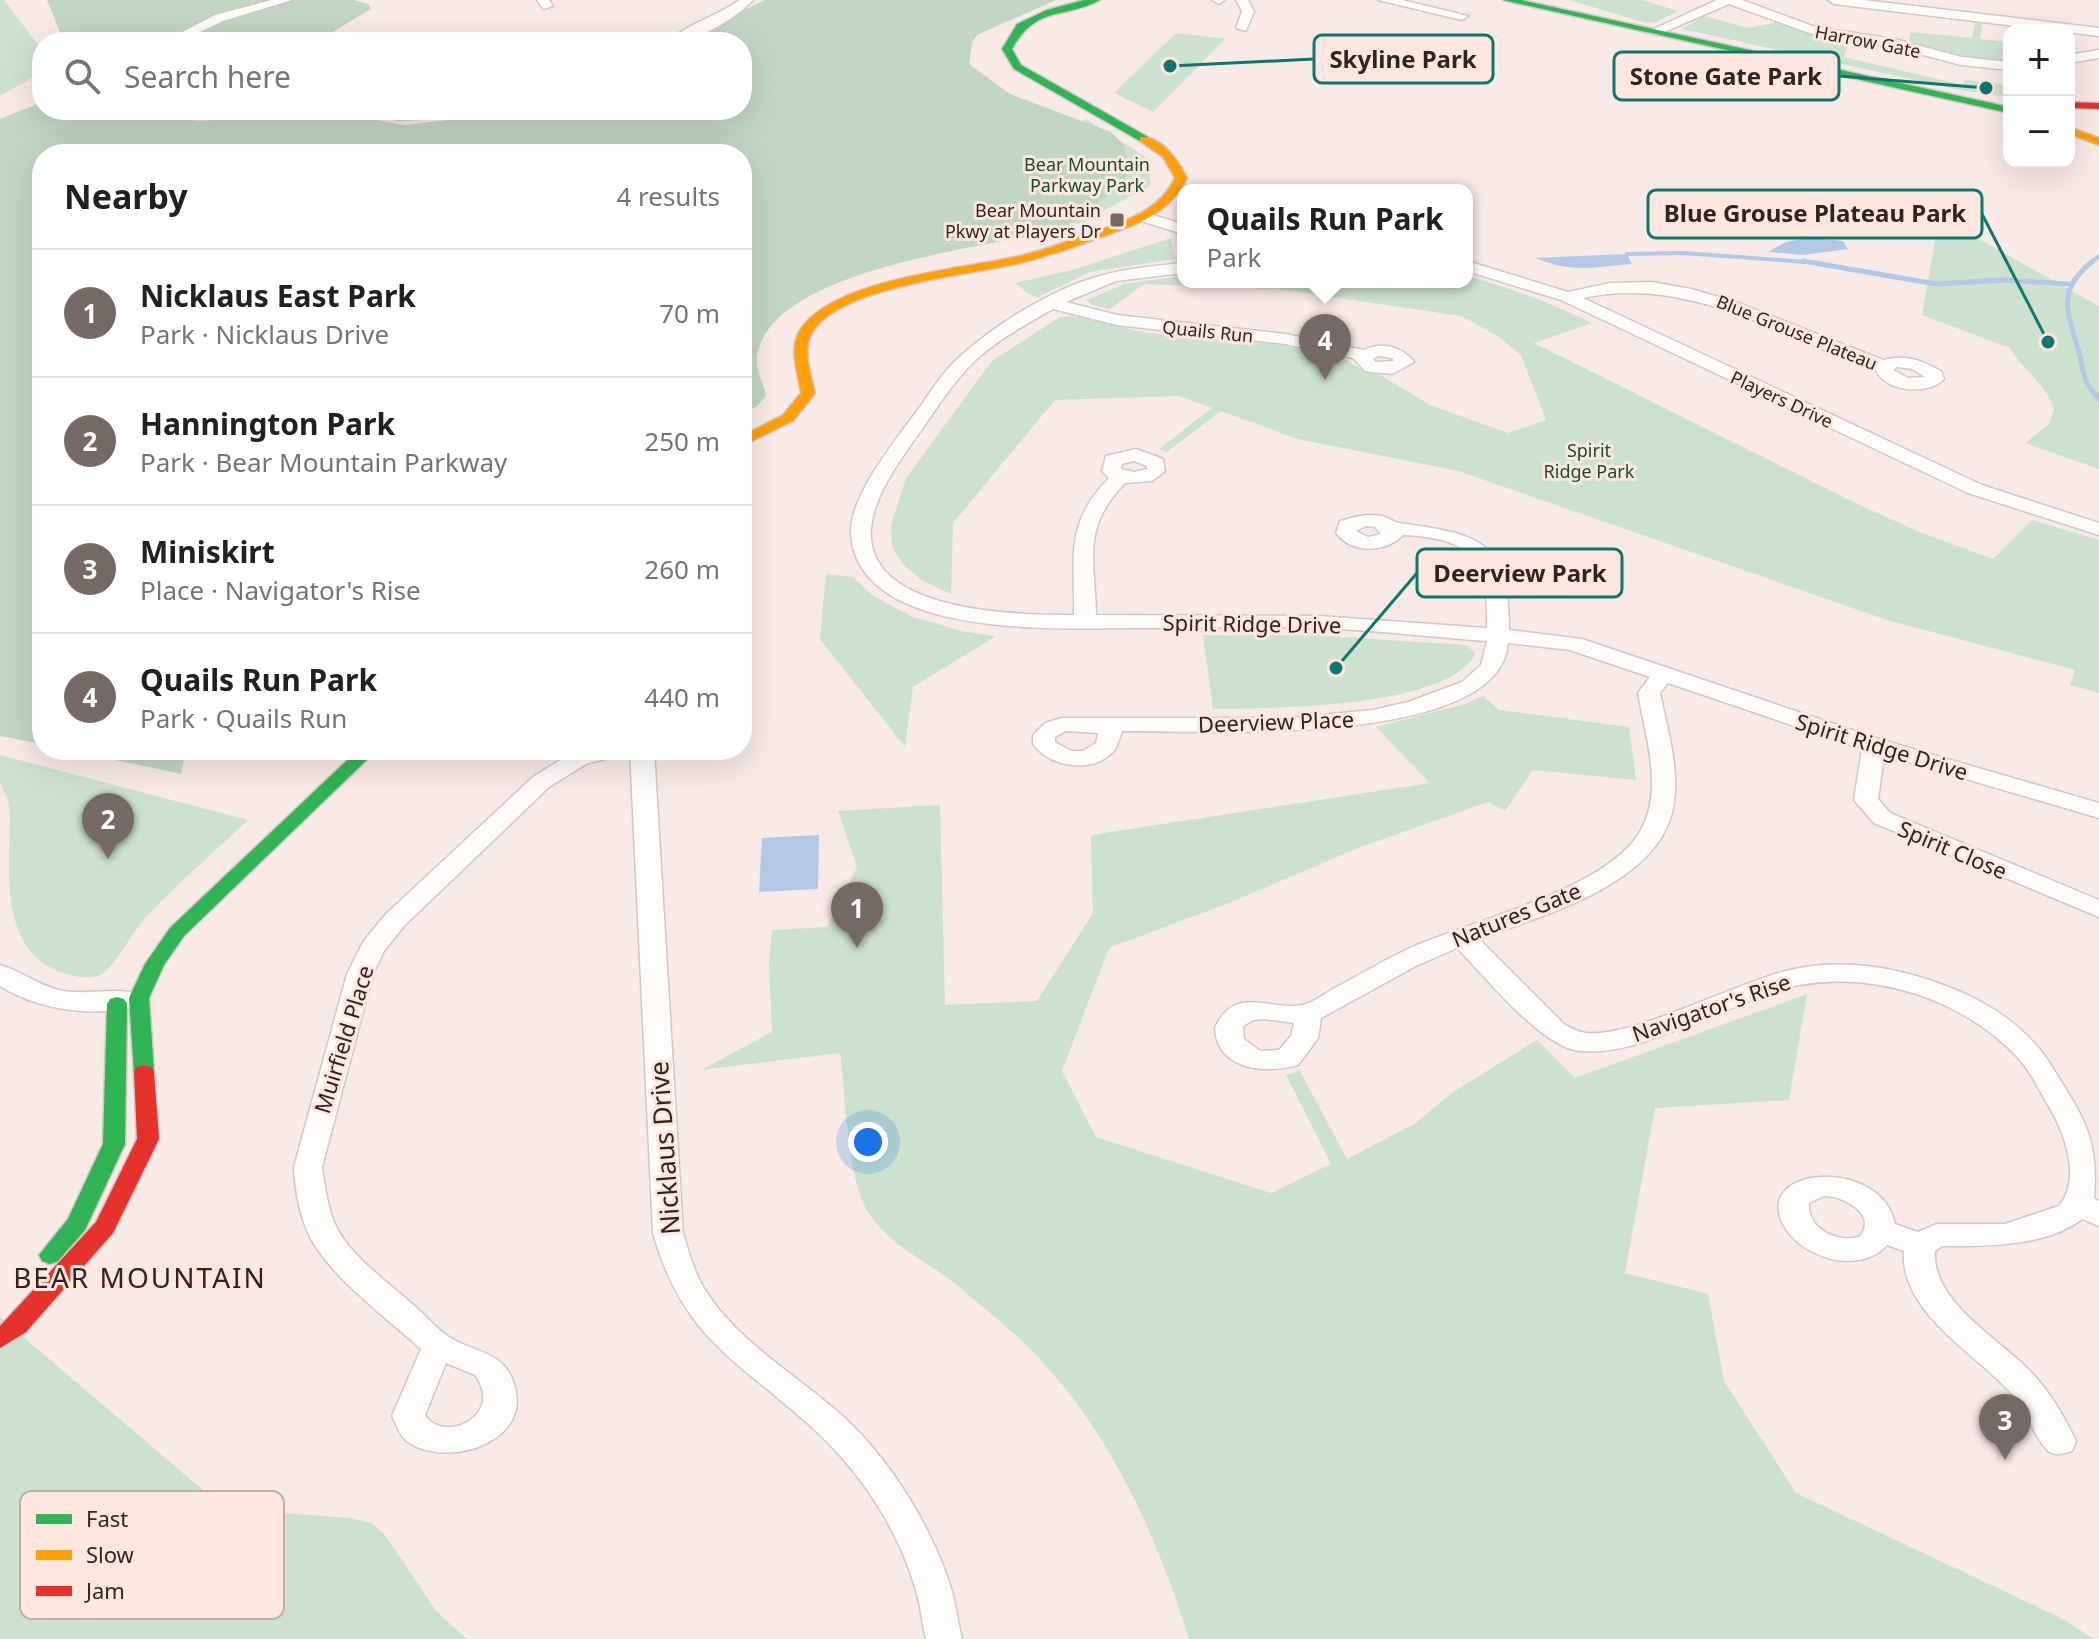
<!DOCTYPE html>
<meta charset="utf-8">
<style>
:root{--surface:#fff;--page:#f6f6f6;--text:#202124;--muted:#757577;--line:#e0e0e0;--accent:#756965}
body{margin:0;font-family:"Noto Sans",sans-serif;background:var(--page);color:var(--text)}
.controls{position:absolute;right:24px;top:24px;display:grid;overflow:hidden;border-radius:16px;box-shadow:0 8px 32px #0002}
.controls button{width:72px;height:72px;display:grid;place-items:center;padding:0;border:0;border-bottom:2px solid var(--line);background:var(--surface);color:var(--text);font:40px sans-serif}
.you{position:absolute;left:868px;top:1142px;width:28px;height:28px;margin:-20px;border:6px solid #fff;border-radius:50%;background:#1a73e8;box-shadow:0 0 0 12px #1a73e833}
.badge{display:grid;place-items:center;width:52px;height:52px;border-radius:50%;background:var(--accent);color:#fff;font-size:26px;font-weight:700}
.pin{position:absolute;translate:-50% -66px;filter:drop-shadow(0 2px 4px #0008)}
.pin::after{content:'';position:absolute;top:42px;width:28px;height:24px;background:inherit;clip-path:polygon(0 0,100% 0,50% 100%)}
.popup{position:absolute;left:1177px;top:184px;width:296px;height:104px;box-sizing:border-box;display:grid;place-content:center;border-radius:16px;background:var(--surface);filter:drop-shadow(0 2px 6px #0005);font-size:26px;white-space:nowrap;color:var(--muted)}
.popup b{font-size:30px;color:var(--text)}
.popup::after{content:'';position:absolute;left:50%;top:100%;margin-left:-16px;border:16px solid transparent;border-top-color:var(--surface)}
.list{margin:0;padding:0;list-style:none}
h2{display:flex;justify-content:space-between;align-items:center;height:104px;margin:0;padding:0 32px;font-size:34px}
h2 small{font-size:26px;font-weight:400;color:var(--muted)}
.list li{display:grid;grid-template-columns:52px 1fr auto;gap:24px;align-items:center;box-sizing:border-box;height:128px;padding:0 32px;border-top:2px solid var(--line)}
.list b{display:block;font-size:30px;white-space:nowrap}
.list p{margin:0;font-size:26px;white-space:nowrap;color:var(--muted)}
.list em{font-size:26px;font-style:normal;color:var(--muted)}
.icon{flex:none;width:44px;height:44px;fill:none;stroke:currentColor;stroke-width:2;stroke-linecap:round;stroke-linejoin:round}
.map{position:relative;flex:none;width:2099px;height:1639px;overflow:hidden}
.search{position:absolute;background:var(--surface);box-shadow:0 8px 32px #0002;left:32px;top:32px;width:720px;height:88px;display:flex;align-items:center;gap:20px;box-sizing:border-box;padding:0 28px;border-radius:32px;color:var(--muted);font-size:30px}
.panel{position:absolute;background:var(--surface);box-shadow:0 8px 32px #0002;left:32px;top:144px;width:720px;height:616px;border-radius:32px}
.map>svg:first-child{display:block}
.green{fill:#cde2ce}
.forest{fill:#c1d6c2}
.water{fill:#b2c8e4}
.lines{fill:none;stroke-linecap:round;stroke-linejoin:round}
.stream-far1{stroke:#b2c8e4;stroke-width:4}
.stream{stroke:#b2c8e4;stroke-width:5}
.street-casing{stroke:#d3c7c3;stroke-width:3}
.fast-casing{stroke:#d3c7c3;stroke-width:3}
.slow-casing{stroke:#d3c7c3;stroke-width:3}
.jam-casing{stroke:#d3c7c3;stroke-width:3}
.street{fill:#fefcfb;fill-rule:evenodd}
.fast{fill:#30b455;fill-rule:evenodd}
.slow{fill:#ff9f0a;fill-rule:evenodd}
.jam{fill:#e5322d;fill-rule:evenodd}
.poi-dot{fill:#756965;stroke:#ffe7df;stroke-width:3}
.labels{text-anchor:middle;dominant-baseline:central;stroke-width:6;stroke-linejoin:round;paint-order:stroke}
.far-street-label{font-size:18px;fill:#2f2420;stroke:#ffe7df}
.far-park-label{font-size:18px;fill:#134e2e;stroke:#ffe7df}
.far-poi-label{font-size:18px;fill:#2f2420;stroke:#ffe7df;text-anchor:end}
.street-label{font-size:22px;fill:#2f2420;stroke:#ffe7df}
.near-street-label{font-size:26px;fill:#2f2420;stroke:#ffe7df}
.near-neighbourhood-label{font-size:28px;letter-spacing:2px;fill:#2f2420;stroke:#ffe7df}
.key{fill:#ffe7df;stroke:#c1aca6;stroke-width:2}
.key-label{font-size:22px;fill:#2f2420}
.leader{fill:none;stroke:#0f766e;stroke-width:3}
.callout-dot{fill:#0f766e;stroke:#ffe7df;stroke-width:3}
.callout{fill:#ffe7df;stroke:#0f766e;stroke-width:3}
.callout-label{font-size:24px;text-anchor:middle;font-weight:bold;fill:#2f2420}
</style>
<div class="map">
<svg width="2099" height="1639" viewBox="0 0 2099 1639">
<rect width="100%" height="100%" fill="#f8eae6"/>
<g class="green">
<path d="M0,0H4L42,50V72L0,96Z"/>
<path d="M1569,0H1642L1678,11L1656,22L1646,23Z"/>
<path d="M1704,16L1749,28L1778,22L1815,35L1849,41L1844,57L1963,85L1965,80L2009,85V97L1960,90L1682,29Z"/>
<path d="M1976,18L1983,19L1980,39L2009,42V62L1965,58L1909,41L1911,32L1972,38Z"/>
<path d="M1176,33L1225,39L1153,112L1114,93Z"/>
<path d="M1086,119L1150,160V186L1079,224L989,211Z"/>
<path d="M1939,217L2099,306V469L2025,443L2049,424L2054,409C2043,380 2025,373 2010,348L1922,315Z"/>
<path d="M1171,238L1175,259L1090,272L1038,297L1029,294L1015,283L1072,270Z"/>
<path d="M1183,276V282H1467V276C1511,288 1551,303 1592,323L1534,343L1853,502L1922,533L1993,559L2032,520L2099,540V693L2070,685L2075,670L1887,620L1458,471L1297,439L1221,411L1167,452L1159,449L1212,408L1179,396L1055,400L953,523L951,594L921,580L903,564L892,547L891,525L906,478L992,361L1060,317L1073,316L1147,333L1274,344L1340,356L1363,370L1377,373L1430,405L1508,433L1546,420L1521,355L1498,336L1461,316L1278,289L1144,284L1110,309L1092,305L1087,300L1124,284Z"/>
<path d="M826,574L853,577L873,596L911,616L961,631L996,636L913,687L905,747L820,639Z"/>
<path d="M1203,635H1313L1465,645L1474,651L1475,655C1444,709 1270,708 1213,709Z"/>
<path d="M1483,696L1499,710L1629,727L1636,780L1533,770L1505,811L1488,802L1358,848L1229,903L1109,948L1062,1071L1096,1137L1271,1193L1331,1164L1286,1075L1300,1071L1347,1159L1414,1124L1453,1092L1537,1040L1575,1078L1807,994L1789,1100L1655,1108L1625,1273L1708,1294L1724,1381L1796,1493L2063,1619L2094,1639H1189C1153,1523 1098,1405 1004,1325C985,1309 967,1293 948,1278C921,1259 887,1242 869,1213C847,1181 846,1095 840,1053L701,1070L772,1032L769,965L772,930L827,927L857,867L838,811L940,805L945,1005L1037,1001L1093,913L1091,835L1430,783L1376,727L1465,704Z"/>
<path d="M0,755L248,820C214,852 178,883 146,917C134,930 114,967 102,974C89,981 74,976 61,972C0,950 9,875 10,816L8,800L0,783Z"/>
<path d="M0,1317L225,1509L350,1518L372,1523L385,1535L437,1612L467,1639H0Z"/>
</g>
<g class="forest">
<path d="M47,0H354L368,4L371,9L316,42H64Z"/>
<path d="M765,0H1056L977,35L972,43L969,64L1010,94L1111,132L1123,144L1131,171C1119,188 1079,221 1061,229C1046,236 1023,237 1007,240C944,253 771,278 757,355C755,371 763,381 766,396L757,406L742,415V154H42V744L0,736V119L42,102V110H183V118L196,121L333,112L405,125L533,110H742V42H695L716,24Z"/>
<path d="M68,750H186L181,774Z"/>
</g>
<g class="water">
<path d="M1809,238L1843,241L1848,249L1803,255L1768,252L1786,242Z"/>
<path d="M1627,254L1632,264C1593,267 1573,273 1535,258Z"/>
<path d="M819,835L818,889L759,892L762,838Z"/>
</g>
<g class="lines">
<g class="stream-far1">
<path d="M1627,254L1683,253L1820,263"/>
<path d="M2090,263L2099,256"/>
</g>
<g class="stream">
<path d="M1803,261L1936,284L2004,280L2069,284"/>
<path d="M2093,261C2056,290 2067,310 2078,349C2085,373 2081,380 2099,399"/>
</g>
<defs>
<g id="street">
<path d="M272,0H292L223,21L179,42H163L215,15Z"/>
<path d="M537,0H549L553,6L543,9Z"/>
<path d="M739,0H753C734,20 696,42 669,42C683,25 719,16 739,0Z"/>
<path d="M1212,0H1225L1219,4Z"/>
<path d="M1236,0H1248L1254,11L1246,31L1236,28L1242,11Z"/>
<path d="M1378,0H1402L1468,16L1462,20Z"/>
<path d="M1717,0H1742L1815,27L1894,39L1962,57L2009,62V70L1961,65L1893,47L1812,34L1729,4L1657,35L1647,32Z"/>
<path d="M1828,0H1864L2099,28V36L1834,4Z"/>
<path d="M2099,50V58L2069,63V55Z"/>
<path d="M362,110H499L492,114L398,120Z"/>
<path d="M1143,212L1183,224V234L1138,220V214Z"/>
<path d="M1467,261L1568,292L1610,283L1652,282L1691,289L1736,302L1883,360C1906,354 1921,360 1941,371L1944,379C1928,396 1885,392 1876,370C1780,336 1688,275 1583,298L1982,485L2099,523V535L1968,493L1561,300L1467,271ZM1897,367L1912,369L1925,377L1908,378L1893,370Z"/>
<path d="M1183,263V273L1116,281L1066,302L1117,315L1285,334L1364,350C1383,341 1402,347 1414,362L1392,374L1371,372L1365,371L1353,358L1285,344L1117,325L1053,309C1027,324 999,339 977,359C953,381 936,410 917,436C899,462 874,495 871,528C864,614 1021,615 1074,615C1075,556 1064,524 1109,478L1102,471L1106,456L1136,449L1163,459L1165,471L1152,481L1125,483C1081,529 1095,557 1096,615L1319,616L1487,628C1489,561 1473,538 1403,535C1387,552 1353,555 1336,533L1340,521C1355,517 1367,513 1382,516C1389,518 1393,522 1399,523C1478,534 1510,539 1509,630L1582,639L1882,740L2099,803V818L1884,755L1878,799L1890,813L2099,900V917L1874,823L1854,800L1862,749L1668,683L1660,693C1667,728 1679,766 1674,802C1664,883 1544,915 1479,939L1565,1025C1570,1027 1576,1031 1581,1032C1624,1043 1741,980 1790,970C1843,958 1896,967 1946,986C1991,1003 2029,1028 2054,1070C2084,1118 2099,1139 2094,1198L2099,1201V1226L2082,1219C2046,1247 1985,1246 1942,1246L1935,1251C1931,1302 2001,1340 2032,1373C2050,1392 2065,1418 2076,1441L2072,1451C2064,1453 2056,1457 2048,1451C2037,1442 2024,1407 2012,1394C1977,1354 1899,1312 1904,1251L1887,1245C1874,1260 1851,1264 1831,1259C1811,1253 1793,1243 1783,1224C1753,1165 1882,1157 1895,1224L1918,1232L1937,1224H2005L2059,1206C2081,1179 2066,1137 2051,1110C2041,1094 2032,1073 2019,1059C1965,1000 1877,971 1799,985C1766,991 1733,1009 1702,1020C1663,1034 1623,1055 1580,1051C1542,1048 1485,976 1457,948L1416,966L1321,1018L1318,1038L1298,1065C1267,1074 1217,1071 1215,1028C1235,982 1274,1014 1306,1004C1316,1001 1324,994 1333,989C1358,976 1382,961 1408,949C1469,921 1608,890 1641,830C1664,789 1645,735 1638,693L1650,677L1570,650L1508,643C1500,749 1199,731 1122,731C1119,740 1117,751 1107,757C1085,773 1048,765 1033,744V735L1045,723L1062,718H1289L1373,710L1408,702L1462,682L1481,665L1487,641C1431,637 1374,630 1318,628C1258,626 1198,628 1137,628C1064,628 860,641 851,535C848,496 900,435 922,404C934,386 947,367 964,353C997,323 1057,287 1100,276C1127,268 1155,266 1183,263ZM1378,356L1392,358L1394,361L1376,362L1373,359ZM1134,461L1147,466V469L1134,472L1121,469L1122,464ZM1366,526L1375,527L1381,534L1368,537L1356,531ZM1066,731L1098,733L1096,743L1083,751H1071L1055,742V737ZM1265,1019L1294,1023L1291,1036L1279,1050L1260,1051L1244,1039L1243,1026L1253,1020ZM1824,1196C1844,1196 1879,1215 1859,1237C1836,1243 1807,1228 1809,1203Z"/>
<path d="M585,750H623L619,755L586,764L549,787L404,926L384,951L373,974L322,1167C325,1187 328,1214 339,1232C357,1262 392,1285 418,1309C428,1318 438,1330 449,1337C478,1355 508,1350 516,1392C526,1444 446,1468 408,1442C400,1437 396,1424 392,1416L421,1349C387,1318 333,1279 311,1239C300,1218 295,1190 294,1167L347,974L363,942L386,914L533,777L570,754ZM446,1363L475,1375C505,1417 443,1444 425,1415Z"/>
<path d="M630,750H654L683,1233C689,1253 694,1272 705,1290C740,1345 801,1377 848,1421C894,1465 933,1530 952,1591C956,1607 958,1623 962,1639H926C922,1623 921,1607 916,1591C901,1536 866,1480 825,1440C749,1365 685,1347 653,1233Z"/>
<path d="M0,965C22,971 40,987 64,991C88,995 115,987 138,994L142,1000L138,1006C95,1018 38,1010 0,986Z"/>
</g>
<g id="fast">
<path d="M1084,0H1100C1063,20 1037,4 1012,49L1021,65L1148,137V141H1140L1014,69L1002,49L1017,24L1047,10Z"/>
<path d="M1503,0H1521L2009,107V113Z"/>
<path d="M358,750H377L184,936L164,965L149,998L154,1072L151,1077H137L134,1072L129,998L145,964L170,928Z"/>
<path d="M117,997L124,999L127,1004L125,1144L85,1230L58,1261L50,1264L42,1261L39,1255L68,1219L103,1144L107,1004L110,999Z"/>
</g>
<g id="slow">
<path d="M2069,127L2099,138V145L2069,134Z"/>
<path d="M1140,137C1162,136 1178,160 1187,178C1169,215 1135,225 1099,238C1072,248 1045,257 1017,264C968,275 838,287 812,333C802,350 811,375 815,393L813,396L793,421L742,446V436L783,415L801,393C798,374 789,350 799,332C828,280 960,269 1015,257C1043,251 1070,240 1097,231C1128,220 1160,210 1175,178L1163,157L1140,141Z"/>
</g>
<g id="jam">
<path d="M2069,102L2099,103V109L2069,108Z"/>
<path d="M144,1065L151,1067L154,1072L159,1139L113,1233L26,1332L0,1348V1326L96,1222L137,1139L134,1072L137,1067Z"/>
</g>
</defs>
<use href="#street" class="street-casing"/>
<use href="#fast" class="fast-casing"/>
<use href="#slow" class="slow-casing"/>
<use href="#jam" class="jam-casing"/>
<use href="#street" class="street"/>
<use href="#fast" class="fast"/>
<use href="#slow" class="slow"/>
<use href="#jam" class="jam"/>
</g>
<rect class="poi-dot" x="1109" y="212" width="16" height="16" rx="4"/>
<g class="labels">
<g class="far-street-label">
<text transform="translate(1868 41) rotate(11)">Harrow Gate</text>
<text transform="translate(1208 331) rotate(6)">Quails Run</text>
<text transform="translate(1797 332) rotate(22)">Blue Grouse Plateau</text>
<text transform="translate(1782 399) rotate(25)">Players Drive</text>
</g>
<g class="far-park-label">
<text x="1087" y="164">Bear Mountain<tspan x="1087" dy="21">Parkway Park</tspan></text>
<text x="1589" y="450">Spirit<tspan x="1589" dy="21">Ridge Park</tspan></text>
</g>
<g class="far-poi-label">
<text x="1101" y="210">Bear Mountain<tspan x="1101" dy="21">Pkwy at Players Dr</tspan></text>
</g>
<g class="street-label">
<text transform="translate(1252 623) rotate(1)">Spirit Ridge Drive</text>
<text transform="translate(1276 721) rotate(-2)">Deerview Place</text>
<text transform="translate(1882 746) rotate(17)">Spirit Ridge Drive</text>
<text transform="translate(1953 849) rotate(23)">Spirit Close</text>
<text transform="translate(1516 914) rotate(-22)">Natures Gate</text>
<text transform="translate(1711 1007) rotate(-19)">Navigator's Rise</text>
<text transform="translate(343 1039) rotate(-73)">Muirfield Place</text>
</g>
<g class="near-street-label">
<text transform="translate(664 1148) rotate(-94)">Nicklaus Drive</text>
</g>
<g class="near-neighbourhood-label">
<text x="140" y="1277">BEAR MOUNTAIN</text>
</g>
</g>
<rect x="20" y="1491" width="264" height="128" rx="12" class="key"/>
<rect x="36" y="1514" width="36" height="10" fill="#30b455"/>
<rect x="36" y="1550" width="36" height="10" fill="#ff9f0a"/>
<rect x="36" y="1586" width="36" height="10" fill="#e5322d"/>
<g class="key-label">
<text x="86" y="1527">Fast</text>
<text x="86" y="1563">Slow</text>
<text x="86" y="1599">Jam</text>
</g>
<path class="leader" d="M1170 66L1314 59M1986 88L1839 76M2048 342L1982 214M1336 668L1417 573"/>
<g class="callout-dot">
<circle cx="1170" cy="66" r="8"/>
<circle cx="1986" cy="88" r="8"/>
<circle cx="2048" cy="342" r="8"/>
<circle cx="1336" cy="668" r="8"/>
</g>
<g class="callout">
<rect x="1314" y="35" width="179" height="48" rx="8"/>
<rect x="1614" y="52" width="225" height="48" rx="8"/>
<rect x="1648" y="190" width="334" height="48" rx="8"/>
<rect x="1417" y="549" width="205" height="48" rx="8"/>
</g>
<g class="callout-label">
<text x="1403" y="68">Skyline Park</text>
<text x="1726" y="85">Stone Gate Park</text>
<text x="1815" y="222">Blue Grouse Plateau Park</text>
<text x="1520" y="582">Deerview Park</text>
</g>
</svg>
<div class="controls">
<button>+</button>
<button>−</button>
</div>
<div class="you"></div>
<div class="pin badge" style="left:857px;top:948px">1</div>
<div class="pin badge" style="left:108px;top:859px">2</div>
<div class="pin badge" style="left:2005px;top:1460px">3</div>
<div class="pin badge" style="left:1325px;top:380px">4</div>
<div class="popup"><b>Quails Run Park</b>Park</div>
<div class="search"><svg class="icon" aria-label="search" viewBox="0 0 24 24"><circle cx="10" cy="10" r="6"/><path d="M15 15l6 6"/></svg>Search here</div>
<section class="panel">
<h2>Nearby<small>4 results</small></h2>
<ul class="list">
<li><span class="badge">1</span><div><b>Nicklaus East Park</b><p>Park · Nicklaus Drive</p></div><em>70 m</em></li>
<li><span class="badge">2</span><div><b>Hannington Park</b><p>Park · Bear Mountain Parkway</p></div><em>250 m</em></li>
<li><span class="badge">3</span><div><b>Miniskirt</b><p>Place · Navigator's Rise</p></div><em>260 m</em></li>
<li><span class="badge">4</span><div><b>Quails Run Park</b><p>Park · Quails Run</p></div><em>440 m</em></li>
</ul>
</section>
</div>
